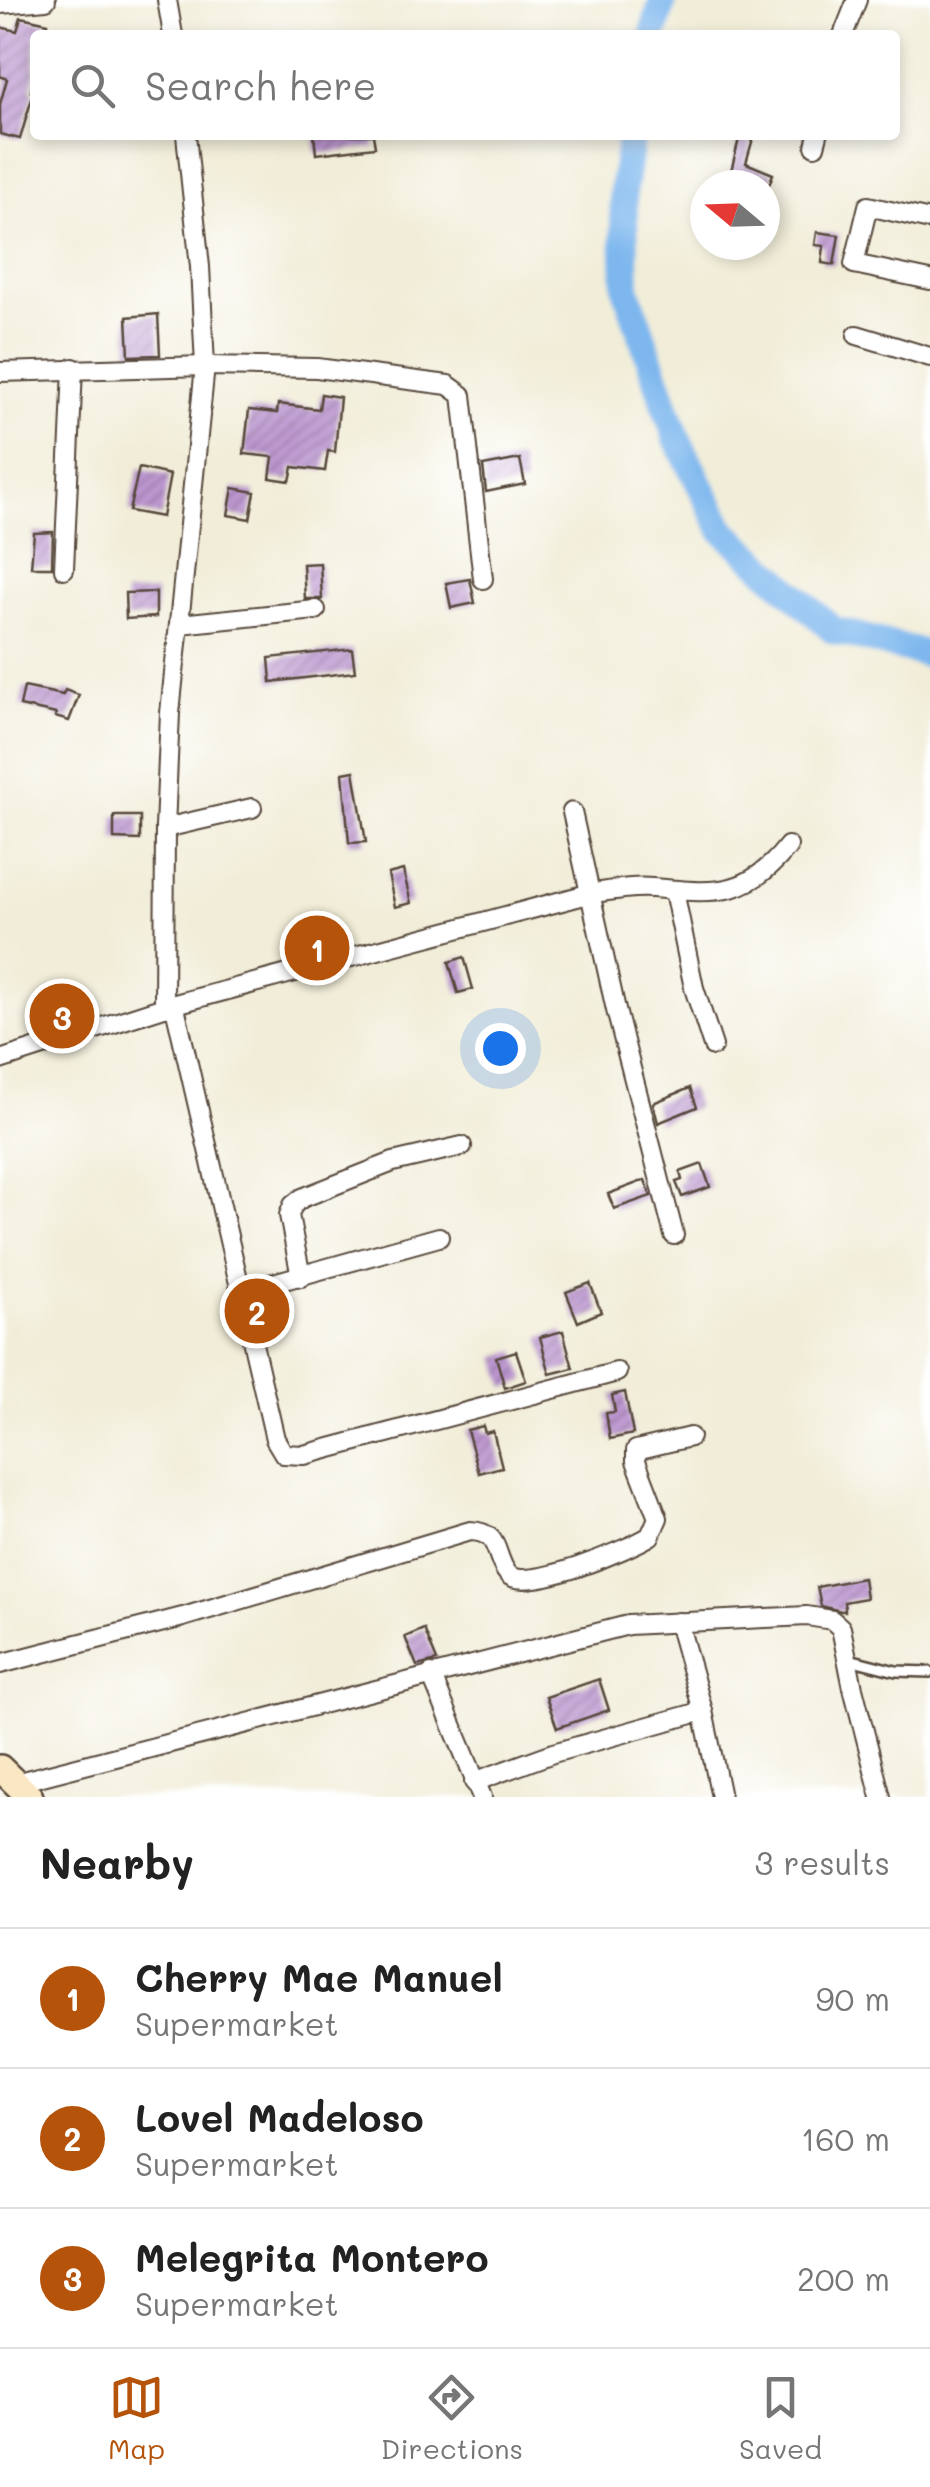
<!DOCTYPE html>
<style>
:root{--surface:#fff;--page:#f2f2f2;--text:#222;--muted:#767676;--line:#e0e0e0;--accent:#b45309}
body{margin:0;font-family:Mali,sans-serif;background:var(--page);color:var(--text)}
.compass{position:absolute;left:690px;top:170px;width:90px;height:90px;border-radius:50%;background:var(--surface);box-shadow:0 5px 15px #0003;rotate:289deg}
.you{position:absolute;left:500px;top:1048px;width:35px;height:35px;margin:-25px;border:8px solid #fff;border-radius:50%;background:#1a73e8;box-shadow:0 0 0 15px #1a73e833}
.badge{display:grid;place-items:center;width:65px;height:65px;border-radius:50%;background:var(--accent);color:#fff;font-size:32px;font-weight:700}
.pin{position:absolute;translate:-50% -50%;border:5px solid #fff;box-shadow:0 2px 10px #0006}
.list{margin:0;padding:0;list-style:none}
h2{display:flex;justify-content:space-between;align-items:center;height:130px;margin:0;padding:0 40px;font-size:42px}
h2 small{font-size:32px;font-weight:400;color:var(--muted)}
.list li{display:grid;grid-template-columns:65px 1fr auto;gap:30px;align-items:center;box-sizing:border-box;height:140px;padding:0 40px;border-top:2px solid var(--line)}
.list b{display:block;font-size:38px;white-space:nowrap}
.list p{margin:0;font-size:32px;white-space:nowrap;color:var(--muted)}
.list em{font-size:32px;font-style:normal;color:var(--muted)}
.icon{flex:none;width:55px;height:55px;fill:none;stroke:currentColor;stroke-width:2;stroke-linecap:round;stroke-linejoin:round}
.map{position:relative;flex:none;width:930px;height:1797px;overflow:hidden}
.search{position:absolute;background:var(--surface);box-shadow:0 5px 15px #0003;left:30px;right:30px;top:30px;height:110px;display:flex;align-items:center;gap:25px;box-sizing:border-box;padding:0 35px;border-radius:10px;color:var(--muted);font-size:38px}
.sheet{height:550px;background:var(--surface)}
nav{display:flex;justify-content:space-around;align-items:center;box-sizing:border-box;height:140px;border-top:2px solid var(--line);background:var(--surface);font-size:28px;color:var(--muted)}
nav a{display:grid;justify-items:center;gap:5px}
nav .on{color:var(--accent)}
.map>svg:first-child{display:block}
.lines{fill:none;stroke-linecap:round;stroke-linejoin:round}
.river{stroke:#7db7ee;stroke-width:28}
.building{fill:url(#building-hatch)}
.lane-casing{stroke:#56473a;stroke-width:14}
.street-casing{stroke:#56473a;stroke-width:22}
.secondary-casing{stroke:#56473a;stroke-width:30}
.lane{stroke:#fff;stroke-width:9}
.street{stroke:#fff;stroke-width:18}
.secondary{stroke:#fae7c3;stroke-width:25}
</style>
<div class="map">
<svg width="930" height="1797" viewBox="0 0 930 1797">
<defs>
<pattern id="building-hatch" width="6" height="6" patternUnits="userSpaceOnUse" patternTransform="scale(2.5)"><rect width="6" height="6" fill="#bc96d0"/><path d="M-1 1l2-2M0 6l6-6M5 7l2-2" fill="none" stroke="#9a7ba8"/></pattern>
</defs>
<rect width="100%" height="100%" fill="#fff"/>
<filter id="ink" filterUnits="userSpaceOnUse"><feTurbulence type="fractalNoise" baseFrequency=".01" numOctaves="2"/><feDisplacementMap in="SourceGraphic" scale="20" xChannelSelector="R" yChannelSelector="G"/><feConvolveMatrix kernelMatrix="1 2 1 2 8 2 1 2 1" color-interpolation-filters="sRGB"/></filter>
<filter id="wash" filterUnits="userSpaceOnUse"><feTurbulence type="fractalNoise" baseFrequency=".0048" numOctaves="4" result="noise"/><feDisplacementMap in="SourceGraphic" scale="40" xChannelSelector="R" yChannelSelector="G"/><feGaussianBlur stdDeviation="2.25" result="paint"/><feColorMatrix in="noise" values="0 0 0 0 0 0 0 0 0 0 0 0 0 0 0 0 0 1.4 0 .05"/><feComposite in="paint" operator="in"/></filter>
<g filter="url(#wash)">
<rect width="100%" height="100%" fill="#f1edd8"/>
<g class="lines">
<g class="river">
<path d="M653,35L663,0"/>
<path d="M631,135L623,190L626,288L677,439L723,530L833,630L930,655"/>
</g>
</g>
<g id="blocks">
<g class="building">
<path d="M21,17L48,23L45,35H35V74L31,91H34L20,139L0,134V104L7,79L0,76V27L17,31Z"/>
<path d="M314,135H373L375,147L316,154Z"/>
<path d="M740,135H754L746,163L773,174L769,185H753L754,181L730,175Z"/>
<path d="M817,232L839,235L834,265L822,263L824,246L815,245Z"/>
<path d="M158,314L160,355L129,356L127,317Z"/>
<path d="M321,394L340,397L335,452L328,451L325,471L293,467L290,481L270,478L273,457L244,454L249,410L277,413L278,404L319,409Z"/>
<path d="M520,459L525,484L486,492L483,466Z"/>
<path d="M139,468L170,475L162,517L129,511Z"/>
<path d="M233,488L255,492L250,519L228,515Z"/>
<path d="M53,532L52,567H31L34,533Z"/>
<path d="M320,563L322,599H305L303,564Z"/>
<path d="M470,579L475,603L451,608L446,583Z"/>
<path d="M156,592V617L126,619L125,593Z"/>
<path d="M352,649L355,672L271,682L269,658Z"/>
<path d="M24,687L63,695L65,690L79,695L69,721L55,717L56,714L20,706Z"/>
<path d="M354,771L366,842L349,843L343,773Z"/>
<path d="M114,816H140V840L114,839Z"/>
<path d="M403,870L411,903L395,907L388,874Z"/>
<path d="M464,957L473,989L458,993L449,962Z"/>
<path d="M690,1088L697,1107L658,1123L653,1103Z"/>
<path d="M702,1164L710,1187L682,1197L676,1182L682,1180L680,1172Z"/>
<path d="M645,1180L651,1196L614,1209L608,1194Z"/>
<path d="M590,1283L601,1312L578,1322L566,1292Z"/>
<path d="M563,1331L573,1368L550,1374L540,1337Z"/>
<path d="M516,1351L526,1381L505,1388L496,1357Z"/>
<path d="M625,1392L633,1434L610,1439L606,1413L615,1412L612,1395Z"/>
<path d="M483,1426L485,1433L493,1431L502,1467L479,1473L467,1430Z"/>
<path d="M863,1578L866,1598L844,1602L845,1611H841L821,1606L817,1587Z"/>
<path d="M424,1629L437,1661L417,1666L405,1637Z"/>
<path d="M599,1679L609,1710L557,1728L546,1697Z"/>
</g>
</g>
</g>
<g filter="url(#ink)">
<use href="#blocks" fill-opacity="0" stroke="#56473a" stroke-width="2.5"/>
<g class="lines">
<defs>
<path id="lane" d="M849,1659L896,1671L930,1672"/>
<g id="street">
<path d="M167,0L173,35"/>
<path d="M0,4L46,0"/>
<path d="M843,35L857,0"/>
<path d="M815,146L818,135"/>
<path d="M930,220L868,206L854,264L930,280"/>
<path d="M857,335L930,357"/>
<path d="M0,372L205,366L317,368L448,385L462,395L483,579"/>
<path d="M64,569L73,368"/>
<path d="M180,624L316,610"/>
<path d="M572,812L616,1010L674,1235"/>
<path d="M165,828L252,808"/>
<path d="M674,891L694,988L713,1046"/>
<path d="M164,1007L165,828L170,713L205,366L200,267L186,135"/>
<path d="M175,1007L275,1439L284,1454L304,1455L617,1372"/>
<path d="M0,1060L164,1007L588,894C610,891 631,886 652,888C713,893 747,899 788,846"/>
<path d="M301,1277L289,1215L293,1205L302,1198L393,1162L462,1146"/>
<path d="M241,1292L439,1237"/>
<path d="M678,1622L703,1711L721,1797"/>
<path d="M0,1664L183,1617L470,1531C502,1532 493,1556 508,1574C524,1594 631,1548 650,1536L658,1518L636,1461V1450L690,1437"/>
<path d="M431,1674L482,1797"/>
<path d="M474,1782L553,1753L703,1711"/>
<path d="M15,1783L628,1625L807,1616L832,1620L841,1628L853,1688L881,1797"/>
</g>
<path id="secondary" d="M0,1768L30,1797"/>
</defs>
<use href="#lane" class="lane-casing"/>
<use href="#street" class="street-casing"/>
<use href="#secondary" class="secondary-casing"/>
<use href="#lane" class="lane"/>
<use href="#street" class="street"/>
<use href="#secondary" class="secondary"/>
</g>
</g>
</svg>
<svg class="compass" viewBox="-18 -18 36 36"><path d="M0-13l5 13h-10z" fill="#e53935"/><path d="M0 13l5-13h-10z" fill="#767676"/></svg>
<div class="you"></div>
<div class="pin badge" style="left:317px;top:948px">1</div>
<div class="pin badge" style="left:257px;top:1311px">2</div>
<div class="pin badge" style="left:62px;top:1016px">3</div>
<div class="search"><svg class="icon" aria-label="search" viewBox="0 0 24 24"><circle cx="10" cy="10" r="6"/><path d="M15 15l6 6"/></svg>Search here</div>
</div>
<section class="sheet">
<h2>Nearby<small>3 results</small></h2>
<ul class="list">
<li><span class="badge">1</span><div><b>Cherry Mae Manuel</b><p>Supermarket</p></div><em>90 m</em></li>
<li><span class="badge">2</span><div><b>Lovel Madeloso</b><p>Supermarket</p></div><em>160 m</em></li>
<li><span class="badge">3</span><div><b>Melegrita Montero</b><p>Supermarket</p></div><em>200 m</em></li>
</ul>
</section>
<nav>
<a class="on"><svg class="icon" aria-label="map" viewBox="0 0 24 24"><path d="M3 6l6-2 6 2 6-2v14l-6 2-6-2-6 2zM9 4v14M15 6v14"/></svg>Map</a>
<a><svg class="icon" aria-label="directions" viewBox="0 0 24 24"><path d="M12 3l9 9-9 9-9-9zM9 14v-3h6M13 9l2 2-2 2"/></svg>Directions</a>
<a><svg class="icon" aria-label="saved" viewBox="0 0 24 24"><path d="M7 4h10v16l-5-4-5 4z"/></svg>Saved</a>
</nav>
